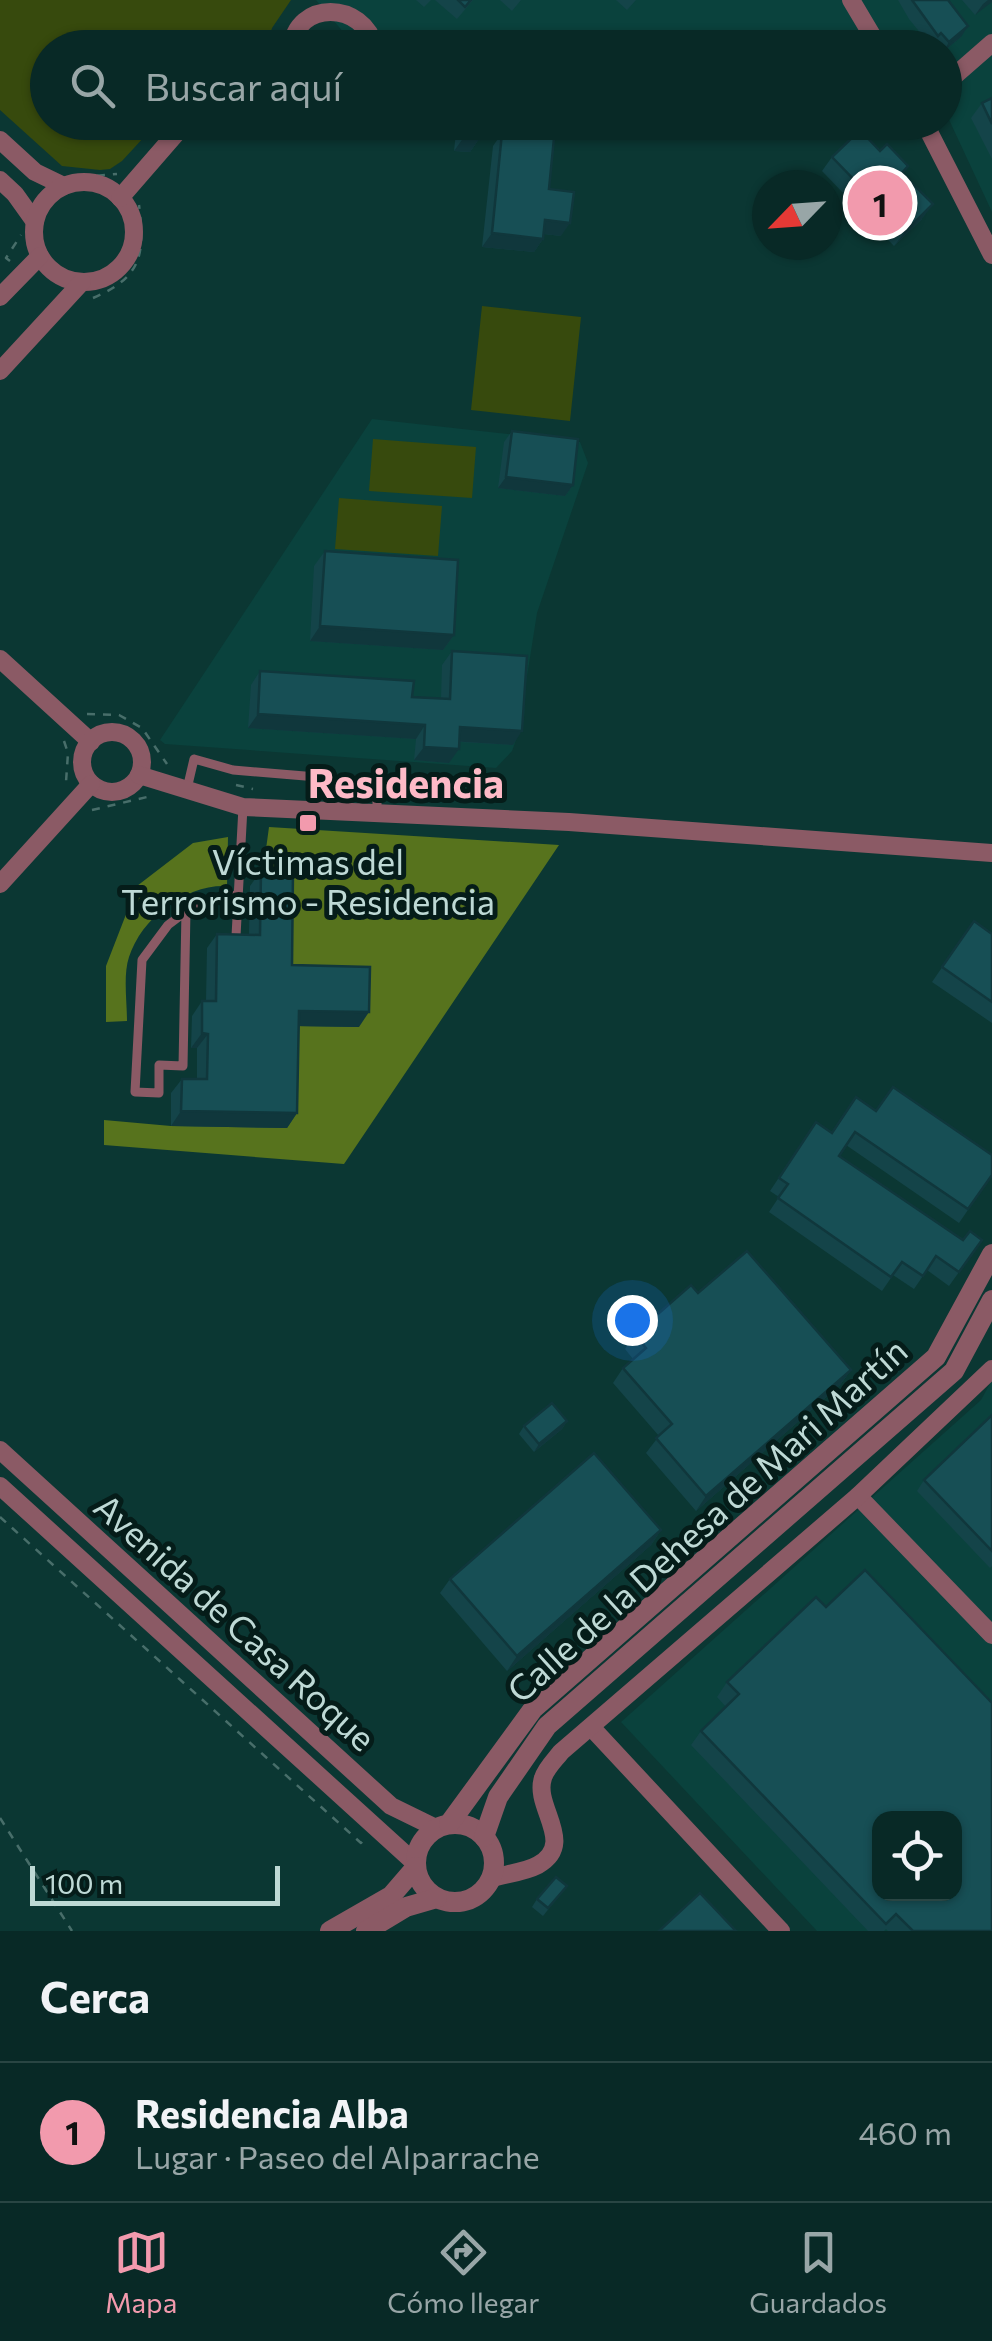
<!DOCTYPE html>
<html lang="es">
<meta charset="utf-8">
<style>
:root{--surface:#082926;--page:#11312e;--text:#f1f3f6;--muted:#98a6a7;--line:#294543;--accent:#f29aad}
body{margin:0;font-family:Commissioner,sans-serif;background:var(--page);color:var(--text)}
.controls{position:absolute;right:30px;bottom:30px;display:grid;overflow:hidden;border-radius:20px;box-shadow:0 2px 8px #0004}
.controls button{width:90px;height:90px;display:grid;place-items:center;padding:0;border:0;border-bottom:2px solid var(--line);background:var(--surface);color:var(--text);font:50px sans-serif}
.compass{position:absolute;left:752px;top:170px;width:90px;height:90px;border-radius:50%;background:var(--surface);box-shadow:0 2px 8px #0004;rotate:245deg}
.scale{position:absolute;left:30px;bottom:25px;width:250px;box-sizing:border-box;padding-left:10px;border:5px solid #bed9d5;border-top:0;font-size:28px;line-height:35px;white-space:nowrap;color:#bed9d5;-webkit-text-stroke:8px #051c19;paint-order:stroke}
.you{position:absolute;left:632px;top:1320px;width:35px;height:35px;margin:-25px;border:8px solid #fff;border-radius:50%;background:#1a73e8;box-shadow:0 0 0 15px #1a73e833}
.badge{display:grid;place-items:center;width:65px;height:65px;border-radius:50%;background:var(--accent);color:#111;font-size:32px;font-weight:700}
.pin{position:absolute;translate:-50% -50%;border:5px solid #fff;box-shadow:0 2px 10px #0006}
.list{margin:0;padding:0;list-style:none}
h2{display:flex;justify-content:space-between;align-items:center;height:130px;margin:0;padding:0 40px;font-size:42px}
h2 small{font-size:32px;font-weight:400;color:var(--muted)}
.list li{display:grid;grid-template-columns:65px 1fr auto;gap:30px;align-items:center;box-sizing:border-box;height:140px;padding:0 40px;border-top:2px solid var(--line)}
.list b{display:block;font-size:38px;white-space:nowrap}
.list p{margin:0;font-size:32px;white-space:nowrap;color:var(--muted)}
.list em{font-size:32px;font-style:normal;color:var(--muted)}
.icon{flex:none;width:55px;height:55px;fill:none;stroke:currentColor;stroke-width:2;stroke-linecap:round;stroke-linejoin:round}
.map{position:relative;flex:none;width:992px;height:1931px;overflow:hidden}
.search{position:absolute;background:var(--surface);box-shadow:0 2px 8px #0004;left:30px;right:30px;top:30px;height:110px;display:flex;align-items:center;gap:25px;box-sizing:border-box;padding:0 35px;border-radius:55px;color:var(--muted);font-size:38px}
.sheet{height:270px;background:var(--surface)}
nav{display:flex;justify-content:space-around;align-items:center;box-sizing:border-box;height:140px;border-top:2px solid var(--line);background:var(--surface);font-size:28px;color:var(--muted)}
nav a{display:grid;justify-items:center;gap:5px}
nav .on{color:var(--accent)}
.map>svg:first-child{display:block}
.built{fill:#0a423d;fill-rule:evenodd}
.green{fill:#374a0d}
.forest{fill:#57731d}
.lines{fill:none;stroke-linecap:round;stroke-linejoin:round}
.path{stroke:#486e6a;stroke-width:2.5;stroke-dasharray:8 8;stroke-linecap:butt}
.service{stroke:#8b5a65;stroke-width:9}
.minor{stroke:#8b5a65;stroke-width:18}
.tertiary{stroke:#8b5a65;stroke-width:20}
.wall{fill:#144449}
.shaded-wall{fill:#10373c}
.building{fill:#174f55;stroke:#10373c;stroke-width:2.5;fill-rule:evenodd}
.poi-dot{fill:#f29aad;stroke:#051c19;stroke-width:4}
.labels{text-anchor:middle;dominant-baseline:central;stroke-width:10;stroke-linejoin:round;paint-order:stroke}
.poi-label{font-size:35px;fill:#bed9d5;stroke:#051c19}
.street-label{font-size:35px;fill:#bed9d5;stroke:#051c19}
.quarter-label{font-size:40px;font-weight:bold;fill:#febac7;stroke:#051c19}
</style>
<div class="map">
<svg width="992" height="1931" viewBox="0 0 992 1931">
<rect width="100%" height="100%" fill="#0b3733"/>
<g class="built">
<path d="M316,0H992V212L945,111L944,48L356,47Z"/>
<path d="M372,419L580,442L588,463L537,613L526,683L524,718L512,751L496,768L165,744L160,740Z"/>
<path d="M992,1380V1931H817L621,1722L981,1400ZM880,1818H954V1894H880Z"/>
</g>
<g class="green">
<path d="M0,0H291L272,28L267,45L257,47L48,48V122L157,123L122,161L110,169L100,170L62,166L0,110Z"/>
<path d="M482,306L581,317L570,421L471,410Z"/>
<path d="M373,439L476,447L472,498L369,491Z"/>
<path d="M339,498L442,506L438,556L335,549Z"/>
</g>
<g class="forest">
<path d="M269,827L559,845L344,1164L104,1145V1120L171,1126L281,980L261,886Z"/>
<path d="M228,837L227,886C186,884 142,917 129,957C123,975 127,1002 127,1021L106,1022V966L137,886L193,843Z"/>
</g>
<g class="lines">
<g class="path">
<path d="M81,177L117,174"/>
<path d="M10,261L6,258L21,235"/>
<path d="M93,298C142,277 145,255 139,205"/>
<path d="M87,714L119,715L142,728L167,764"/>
<path d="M64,741L68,753L66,782"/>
<path d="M236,785L253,789"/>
<path d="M92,810L147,797"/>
<path d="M0,1517L361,1843L365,1838"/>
<path d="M0,1818L72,1931"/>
</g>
<g class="service">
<path d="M187,789L194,759L233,770L377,782V814"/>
<path d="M186,911L183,1066L159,1065V1093L135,1092L142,960L168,925L200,901L237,895"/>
<path d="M236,936L243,807"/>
</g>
<g class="minor">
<path d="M851,0L879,47"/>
<path d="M292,48C295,0 364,0 375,48"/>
<path d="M508,48L604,40L796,48"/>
<path d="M813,48L876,42"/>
<path d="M944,85L992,43"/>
<path d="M924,122L992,255"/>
<path d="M0,140L35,172L64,186"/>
<path d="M0,180L15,194L35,222"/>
<circle cx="84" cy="232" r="50"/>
<path d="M120,198L186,122"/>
<path d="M0,297L40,256"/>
<path d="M0,371L82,282"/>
<path d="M0,659L91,742"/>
<circle cx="112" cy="762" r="30"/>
<path d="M139,775L243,807L569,822L992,853"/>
<path d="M0,884L91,784"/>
<path d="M0,1450L391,1806L436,1828"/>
<path d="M0,1486L415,1863"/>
<path d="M858,1496L992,1635"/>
<path d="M591,1727L781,1931"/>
<path d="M492,1878C506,1874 525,1872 538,1865C577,1843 533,1807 543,1778C546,1768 555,1760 561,1752L858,1496L992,1369"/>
</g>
<g class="tertiary">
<circle cx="455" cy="1863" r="39"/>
<path d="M449,1824L533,1709L936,1357L992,1254"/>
<path d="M484,1837L498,1797L547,1726L954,1371L992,1300"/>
<path d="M330,1931L391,1896L416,1867"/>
<path d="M366,1931L406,1907L437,1898"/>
</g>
</g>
<g class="wall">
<path d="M416,0H431L424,7Z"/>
<path d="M435,0H473L457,19Z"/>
<path d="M500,0H521L512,11Z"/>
<path d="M616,0H636L627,10Z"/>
<path d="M898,0H948L961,37L944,51V48H937L934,44L931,46L909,19Z"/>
<path d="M962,0H992L975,15Z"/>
<path d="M992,98V159L971,118L982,103Z"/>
<path d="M457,122H481L479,139L470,152L454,151Z"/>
<path d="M508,122H536L535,136L561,236L544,234L543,239L534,252L482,247L493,146L502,133L507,134Z"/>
<path d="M832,157L903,174L922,219L894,246L822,171Z"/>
<path d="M512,431L573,485L565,496L498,488L504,442Z"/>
<path d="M325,551L454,635L443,650L310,641L314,566Z"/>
<path d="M452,651L513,745L459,742L449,763L414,760L416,739L248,728L251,685L260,671L412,697L441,698L442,665Z"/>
<path d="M261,871L292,965L359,1027L299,1026L297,1113L287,1128L171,1126V1093L182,1079H197V1048H191L192,1016L202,1001H206L207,948L217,934H249L250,886Z"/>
<path d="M974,921L992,934V1023L932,982Z"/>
<path d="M876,1111L992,1175L959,1223L846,1145L839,1156L963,1240H982L949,1286L927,1270L914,1289L893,1275L882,1291L769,1212L779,1197L770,1191L816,1122L831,1133Z"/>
<path d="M698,1293L851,1370L840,1385L696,1511L646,1453L659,1436L613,1383L623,1368L633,1359L625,1349L635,1334Z"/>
<path d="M992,1415V1566L990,1568L917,1491L924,1480Z"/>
<path d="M567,1421L562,1429L534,1452L519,1434L524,1426Z"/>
<path d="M661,1530L651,1545L507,1671L440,1593L450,1579Z"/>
<path d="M826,1607L992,1931H888L886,1929L884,1931H868L691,1745L701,1731L726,1707L717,1697L727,1682Z"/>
<path d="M567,1886L543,1916L532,1907L537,1899Z"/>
</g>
<g class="shaded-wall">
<path d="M988,0H992V2L975,15L983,4Z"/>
<path d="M968,26L961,37L944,51L949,42Z"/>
<path d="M464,137L479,139L470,152L454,151Z"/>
<path d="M933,204L922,219L894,246L905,232Z"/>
<path d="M545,220L570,223L561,236L536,233Z"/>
<path d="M492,233L543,239L534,252L482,247Z"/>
<path d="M506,477L573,485L565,496L498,488Z"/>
<path d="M320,626L454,635L443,650L310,641Z"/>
<path d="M258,714L425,725L416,739L248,728Z"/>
<path d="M460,727L522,731L513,745L450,741Z"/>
<path d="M424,747L459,749L449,763L414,760Z"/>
<path d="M299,1011L369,1012L359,1027L289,1026Z"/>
<path d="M202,1033L208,1034L197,1048H191Z"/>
<path d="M181,1111L297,1113L287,1128L171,1126Z"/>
<path d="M851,1370L840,1385L696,1511L706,1496Z"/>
<path d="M567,1421L562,1429L534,1452L539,1444Z"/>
<path d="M661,1530L651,1545L507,1671L517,1656Z"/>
</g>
<g class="building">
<path d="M458,0H471L465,7Z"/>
<path d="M912,0H948L968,26L949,42L941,33L938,36Z"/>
<path d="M992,98V124L982,103Z"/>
<path d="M465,122H481L479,139L464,137Z"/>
<path d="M516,122H536L535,136L554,138L549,189L574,192L570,223L545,220L543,239L492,233L502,133L515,135Z"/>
<path d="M860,130L880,151L887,144L908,166L902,173L933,204L905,232L832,157Z"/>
<path d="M512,431L578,439L573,485L506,477Z"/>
<path d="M325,551L458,560L454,635L320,626Z"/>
<path d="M452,651L527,656L522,731L460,727L459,749L424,747L425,725L258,714L260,671L414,681L412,697L450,699Z"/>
<path d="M261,871L293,872L292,965L370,967L369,1012L299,1011L297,1113L181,1111L182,1079H207L208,1034L202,1033V1001H216L217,934L260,935Z"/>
<path d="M974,921L992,934V1002L942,967Z"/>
<path d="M893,1087L992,1155V1175L968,1209L855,1132L839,1156L963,1240L970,1231L982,1240L959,1272L936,1256L923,1276L902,1262L891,1277L778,1198L788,1184L779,1178L816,1122L832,1133L856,1097L876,1111Z"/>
<path d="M747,1251L851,1370L706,1496L656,1438L672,1424L623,1368L646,1348L635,1334L691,1285L698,1293Z"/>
<path d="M552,1403L567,1421L539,1444L524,1426Z"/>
<path d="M992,1415V1551L924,1480Z"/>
<path d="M594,1453L661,1530L517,1656L450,1579Z"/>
<path d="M865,1570L992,1703V1931H913L896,1914L886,1924L701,1731L739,1694L727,1682L816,1597L826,1607ZM880,1818H954V1894H880Z"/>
<path d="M556,1877L567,1886L548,1908L537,1899Z"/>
<path d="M700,1893L736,1931H659Z"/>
</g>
<rect class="poi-dot" x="298" y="813" width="20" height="20" rx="5"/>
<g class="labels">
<g class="poi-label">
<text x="308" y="860">Víctimas del<tspan x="308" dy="40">Terrorismo - Residencia</tspan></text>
</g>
<g class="street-label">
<text transform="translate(706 1519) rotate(-42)">Calle de la Dehesa de Mari Martín</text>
<text transform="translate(236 1621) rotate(42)">Avenida de Casa Roque</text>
</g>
<g class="quarter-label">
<text x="406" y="781">Residencia</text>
</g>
</g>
</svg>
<div class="controls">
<button><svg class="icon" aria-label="locate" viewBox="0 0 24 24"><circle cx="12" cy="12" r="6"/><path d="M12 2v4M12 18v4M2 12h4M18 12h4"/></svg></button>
</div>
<svg class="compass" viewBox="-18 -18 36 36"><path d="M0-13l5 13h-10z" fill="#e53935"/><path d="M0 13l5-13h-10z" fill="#98a6a7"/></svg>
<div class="scale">100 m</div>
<div class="you"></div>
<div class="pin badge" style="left:880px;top:203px">1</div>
<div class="search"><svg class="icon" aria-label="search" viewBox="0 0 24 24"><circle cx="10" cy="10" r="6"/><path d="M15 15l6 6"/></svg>Buscar aquí</div>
</div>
<section class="sheet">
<h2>Cerca<small></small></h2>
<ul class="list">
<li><span class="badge">1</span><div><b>Residencia Alba</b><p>Lugar · Paseo del Alparrache</p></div><em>460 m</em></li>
</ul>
</section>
<nav>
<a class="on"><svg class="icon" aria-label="map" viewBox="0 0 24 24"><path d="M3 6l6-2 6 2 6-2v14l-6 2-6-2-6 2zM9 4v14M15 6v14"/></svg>Mapa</a>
<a><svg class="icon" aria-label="directions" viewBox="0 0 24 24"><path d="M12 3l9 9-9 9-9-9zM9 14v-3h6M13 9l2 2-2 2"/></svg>Cómo llegar</a>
<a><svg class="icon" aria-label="saved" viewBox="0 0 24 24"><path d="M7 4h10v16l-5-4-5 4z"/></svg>Guardados</a>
</nav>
